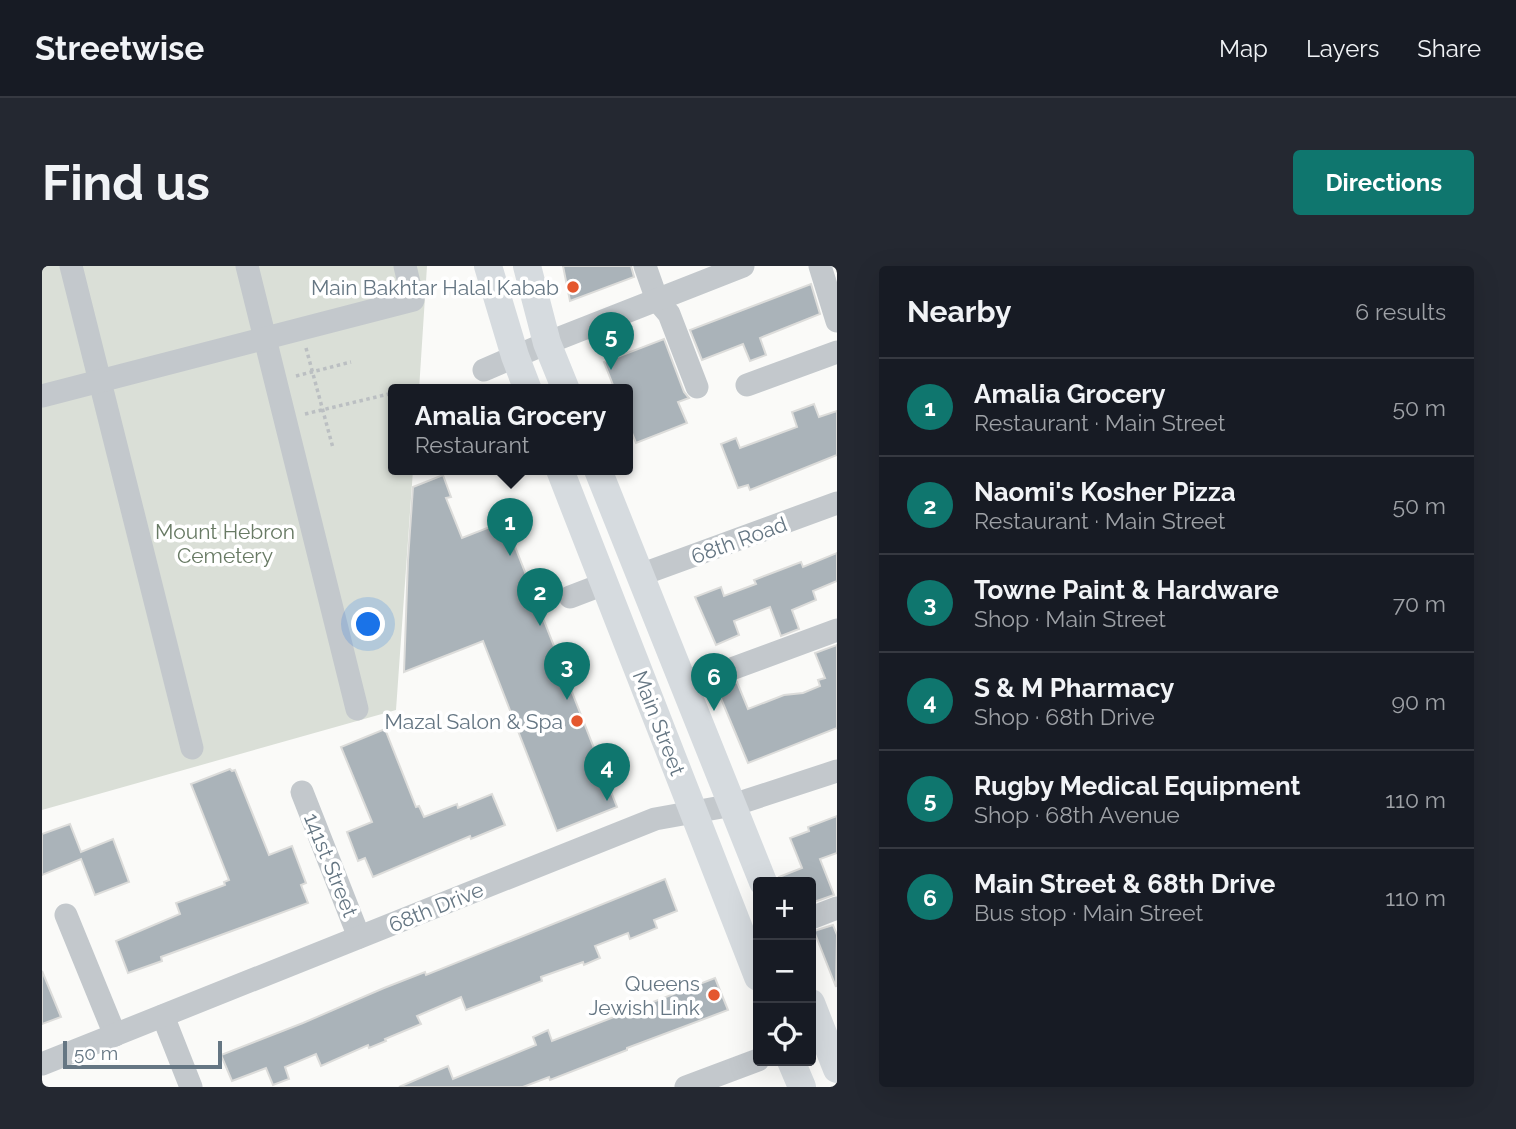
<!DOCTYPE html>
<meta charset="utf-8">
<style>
:root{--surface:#171b24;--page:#242831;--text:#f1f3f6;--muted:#9ea1a6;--line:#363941;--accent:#0f766e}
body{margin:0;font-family:Raleway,sans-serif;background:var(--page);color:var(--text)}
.controls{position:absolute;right:21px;bottom:21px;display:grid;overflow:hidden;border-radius:7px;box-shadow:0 7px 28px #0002}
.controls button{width:63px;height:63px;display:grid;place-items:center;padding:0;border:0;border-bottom:2px solid var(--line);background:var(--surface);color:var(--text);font:35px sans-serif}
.scale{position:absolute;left:21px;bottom:18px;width:159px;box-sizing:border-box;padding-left:7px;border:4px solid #657683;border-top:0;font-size:19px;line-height:24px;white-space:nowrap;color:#657683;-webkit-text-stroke:5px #fff;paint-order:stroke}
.you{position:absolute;left:327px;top:359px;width:24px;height:24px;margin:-18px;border:5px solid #fff;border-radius:50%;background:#1a73e8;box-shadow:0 0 0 10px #1a73e833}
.badge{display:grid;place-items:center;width:46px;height:46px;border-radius:50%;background:var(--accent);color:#fff;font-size:23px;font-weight:700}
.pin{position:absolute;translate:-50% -58px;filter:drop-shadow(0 2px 4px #0008)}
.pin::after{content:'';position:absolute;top:37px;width:24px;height:21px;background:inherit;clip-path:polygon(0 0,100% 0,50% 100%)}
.popup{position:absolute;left:346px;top:118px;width:245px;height:91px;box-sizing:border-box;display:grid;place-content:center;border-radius:7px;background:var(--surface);filter:drop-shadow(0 2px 5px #0005);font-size:23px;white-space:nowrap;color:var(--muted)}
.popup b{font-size:26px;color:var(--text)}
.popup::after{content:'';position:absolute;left:50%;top:100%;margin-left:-14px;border:14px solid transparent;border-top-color:var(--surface)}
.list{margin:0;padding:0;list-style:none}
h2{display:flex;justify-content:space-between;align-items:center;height:91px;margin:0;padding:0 28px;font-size:30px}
h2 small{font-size:23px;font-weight:400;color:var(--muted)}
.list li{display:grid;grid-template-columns:46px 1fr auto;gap:21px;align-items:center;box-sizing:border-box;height:98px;padding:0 28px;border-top:2px solid var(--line)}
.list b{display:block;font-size:26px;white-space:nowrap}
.list p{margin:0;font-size:23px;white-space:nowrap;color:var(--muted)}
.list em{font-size:23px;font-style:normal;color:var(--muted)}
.icon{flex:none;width:38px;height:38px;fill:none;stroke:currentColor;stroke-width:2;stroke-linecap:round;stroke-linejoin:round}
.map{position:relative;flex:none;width:795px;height:821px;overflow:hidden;border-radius:7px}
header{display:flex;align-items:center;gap:42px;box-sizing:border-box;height:98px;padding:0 35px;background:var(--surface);border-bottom:2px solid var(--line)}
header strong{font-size:33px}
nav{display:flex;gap:38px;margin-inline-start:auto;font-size:24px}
.intro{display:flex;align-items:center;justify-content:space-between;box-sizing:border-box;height:168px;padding:0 42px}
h1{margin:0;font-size:49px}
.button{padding:18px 32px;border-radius:7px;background:var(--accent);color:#fff;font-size:24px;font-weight:700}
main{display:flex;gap:42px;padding:0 42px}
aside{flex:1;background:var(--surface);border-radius:7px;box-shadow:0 7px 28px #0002}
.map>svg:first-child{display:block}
.green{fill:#dadfd7}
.building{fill:#aab3b9;stroke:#dcdcda;stroke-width:2}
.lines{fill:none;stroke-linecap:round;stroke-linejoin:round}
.path{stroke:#bbbfc2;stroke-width:3.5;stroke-dasharray:3.5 3.5;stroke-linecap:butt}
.minor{stroke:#c3c8cc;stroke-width:23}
.major{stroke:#d6dbdf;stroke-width:28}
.poi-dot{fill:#e4572e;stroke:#fff;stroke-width:2.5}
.labels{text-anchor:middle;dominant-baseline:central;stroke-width:7;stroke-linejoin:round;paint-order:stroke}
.poi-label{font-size:21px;fill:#657683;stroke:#fff;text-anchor:end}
.park-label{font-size:21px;fill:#687a64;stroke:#fff}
.street-label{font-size:21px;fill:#657683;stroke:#fff}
</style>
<header>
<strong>Streetwise</strong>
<nav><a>Map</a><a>Layers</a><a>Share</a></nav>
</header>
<div class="intro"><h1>Find us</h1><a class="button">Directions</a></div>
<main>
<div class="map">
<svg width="795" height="821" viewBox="0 0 795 821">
<rect width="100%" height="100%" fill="#fafaf8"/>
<path class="green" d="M0,0H385L377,124H351V204H371L354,444L0,544Z"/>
<g class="building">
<path d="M521,0H589L592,11L528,35Z"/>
<path d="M769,18L778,48L718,72L724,89L708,95L701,78L660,94L648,64Z"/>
<path d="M622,73L642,126L647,132L636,136L645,157L594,177L585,155V124H573L562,96Z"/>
<path d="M772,138L777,151L795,145V189L708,224L706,219L696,222L679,178L694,172L698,182L755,161L750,146Z"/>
<path d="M401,209L409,231L404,232L420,272L463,255L575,541L515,565L441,375L362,406L366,294L371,221Z"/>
<path d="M795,287V315L771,325L774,334L750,344L757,363L739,370L728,341L692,355L697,369L674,379L653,331L679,321L682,330L714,318L712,314L759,296L761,301Z"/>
<path d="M795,379V462L706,497L675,423L695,416L706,443L742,429L761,427L778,420L776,414L783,412L773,387Z"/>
<path d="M343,463L374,541L377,540L382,551L415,538L416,542L450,528L463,559L429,573L428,570L331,611L323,592L316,595L305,566L330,556L299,481Z"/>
<path d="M188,503L190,505L193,504L227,589L250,580L264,617L259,619L266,637L119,691L120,695L86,707L74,675L138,648L134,637L183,619L182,616L187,614L149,518Z"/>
<path d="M795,550V587L778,593L792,629L769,637V616H737V611L760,602L748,572L767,565L766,561Z"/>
<path d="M28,558L39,586L71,573L87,616L53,629L39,593L0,609V568Z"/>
<path d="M623,613L635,645L612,654L615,662L588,673L586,667L553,680L558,692L542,699L541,696L499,711L500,715L424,744L419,731L375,750L379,758L343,773L344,775L327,782L326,779L279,800L274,788L243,801L247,813L231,819L224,802L190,815L179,789L261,757L342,722L383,706L384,709Z"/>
<path d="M791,659L795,669L794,721L772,665Z"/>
<path d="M0,705L19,751L0,758Z"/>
<path d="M673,712L686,744L585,782V784L508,814L507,811L481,821H357L406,800L411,813L494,779L491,771L506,764L510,775Z"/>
</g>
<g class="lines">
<g class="path">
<path d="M264,82L291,182"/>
<path d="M254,110L309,96"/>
<path d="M263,148L351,127"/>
<path d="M714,766L716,773"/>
</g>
<g class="minor">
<path d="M29,0L150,482"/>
<path d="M205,0L315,443"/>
<path d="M603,0L615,34L627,48L655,121"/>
<path d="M778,0L795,55"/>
<path d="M442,104L505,77L701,0"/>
<path d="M705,119L795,86"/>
<path d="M0,130L371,34L363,0"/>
<path d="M598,309L795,237"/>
<path d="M528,331L562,318"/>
<path d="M643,420L795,364"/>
<path d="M260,526L317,671"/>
<path d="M24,649L73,769"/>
<path d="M769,652L795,642"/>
<path d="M121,750L149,821"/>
<path d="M0,798L613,553L691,539L795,505"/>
<path d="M644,821L716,794"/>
</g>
<g class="major">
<path d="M446,0L473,90L486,124"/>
<path d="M485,0L505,77L524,124"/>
<path d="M518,204L716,711"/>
<path d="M556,204L721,616"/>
<path d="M769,737L795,803"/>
<path d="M749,795L760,821"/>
</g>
</g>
<g class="poi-dot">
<circle cx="531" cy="21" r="7"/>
<circle cx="535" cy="455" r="7"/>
<circle cx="672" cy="729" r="7"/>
</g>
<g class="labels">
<g class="poi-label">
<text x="517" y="21">Main Bakhtar Halal Kabab</text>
<text x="521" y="455">Mazal Salon &amp; Spa</text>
<text x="658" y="717">Queens<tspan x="658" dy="24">Jewish Link</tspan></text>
</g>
<g class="park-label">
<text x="183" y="265">Mount Hebron<tspan x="183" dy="24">Cemetery</tspan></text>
</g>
<g class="street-label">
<text transform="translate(697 274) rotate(-20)">68th Road</text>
<text transform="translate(617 457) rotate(69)">Main Street</text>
<text transform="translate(289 599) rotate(68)">141st Street</text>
<text transform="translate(394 641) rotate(-22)">68th Drive</text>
</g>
</g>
</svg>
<div class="controls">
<button>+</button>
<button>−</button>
<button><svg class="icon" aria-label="locate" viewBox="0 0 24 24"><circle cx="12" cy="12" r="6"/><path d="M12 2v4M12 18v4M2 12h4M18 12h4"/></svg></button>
</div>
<div class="scale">50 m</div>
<div class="you"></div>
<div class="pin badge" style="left:468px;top:290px">1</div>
<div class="popup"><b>Amalia Grocery</b>Restaurant</div>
<div class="pin badge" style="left:498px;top:360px">2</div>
<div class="pin badge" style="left:525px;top:434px">3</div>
<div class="pin badge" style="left:565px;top:535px">4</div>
<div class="pin badge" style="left:569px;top:104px">5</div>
<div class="pin badge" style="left:672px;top:445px">6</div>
</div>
<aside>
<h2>Nearby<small>6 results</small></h2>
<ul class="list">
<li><span class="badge">1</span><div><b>Amalia Grocery</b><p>Restaurant · Main Street</p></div><em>50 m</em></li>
<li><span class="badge">2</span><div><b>Naomi's Kosher Pizza</b><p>Restaurant · Main Street</p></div><em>50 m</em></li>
<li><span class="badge">3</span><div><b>Towne Paint &amp; Hardware</b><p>Shop · Main Street</p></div><em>70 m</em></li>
<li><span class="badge">4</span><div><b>S &amp; M Pharmacy</b><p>Shop · 68th Drive</p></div><em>90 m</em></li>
<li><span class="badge">5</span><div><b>Rugby Medical Equipment</b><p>Shop · 68th Avenue</p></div><em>110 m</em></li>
<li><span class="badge">6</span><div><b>Main Street &amp; 68th Drive</b><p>Bus stop · Main Street</p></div><em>110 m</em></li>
</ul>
</aside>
</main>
